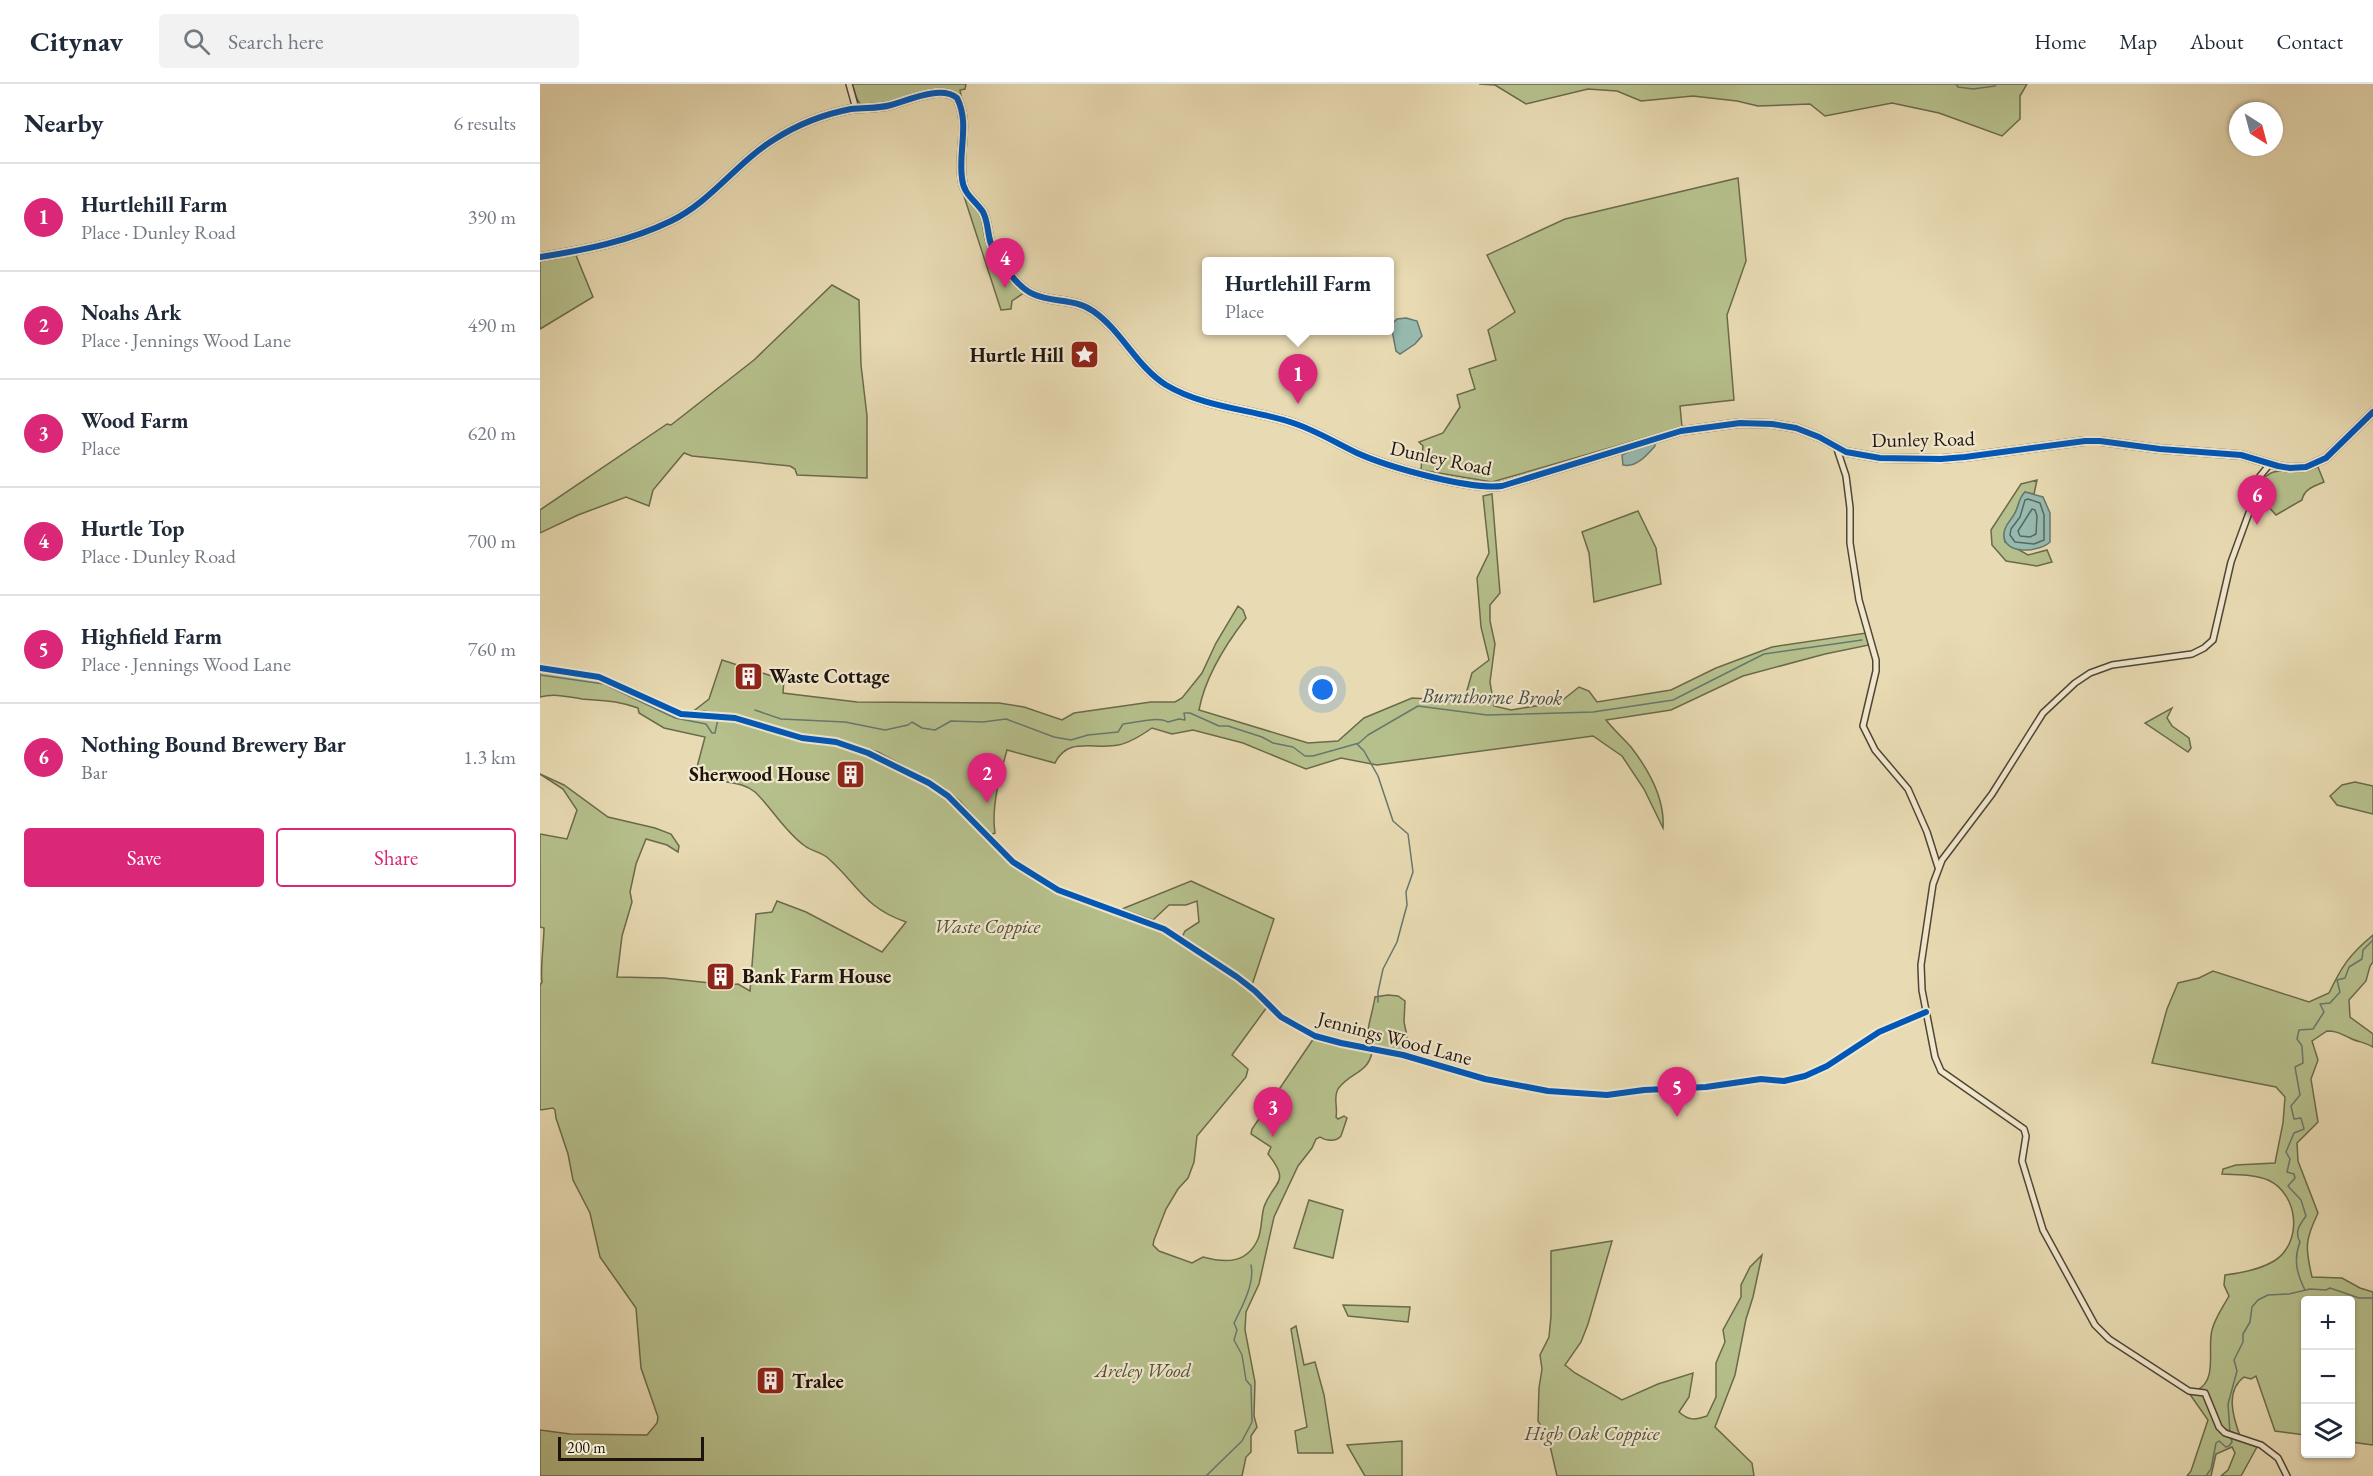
<!DOCTYPE html>
<meta charset="utf-8">
<style>
:root{--surface:#fff;--page:#f2f2f3;--text:#1f2937;--muted:#747a83;--line:#e0e1e3;--accent:#db2777}
body{margin:0;font-family:"EB Garamond",serif;background:var(--page);color:var(--text)}
.controls{position:absolute;right:18px;bottom:18px;display:grid;overflow:hidden;border-radius:6px;box-shadow:0 2px 4px #0004}
.controls button{width:54px;height:54px;display:grid;place-items:center;padding:0;border:0;border-bottom:2px solid var(--line);background:var(--surface);color:var(--text);font:30px sans-serif}
.compass{position:absolute;left:1689px;top:18px;width:54px;height:54px;border-radius:50%;background:var(--surface);box-shadow:0 2px 4px #0004;rotate:144deg}
.scale{position:absolute;left:18px;bottom:15px;width:146px;box-sizing:border-box;padding-left:6px;border:3px solid #1e140d;border-top:0;font-size:16px;line-height:21px;white-space:nowrap;color:#1e140d;-webkit-text-stroke:4px #f0e7cd;paint-order:stroke}
.you{position:absolute;left:783px;top:606px;width:21px;height:21px;margin:-15px;border:4px solid #fff;border-radius:50%;background:#1a73e8;box-shadow:0 0 0 9px #1a73e833}
.badge{display:grid;place-items:center;width:39px;height:39px;border-radius:50%;background:var(--accent);color:#fff;font-size:20px;font-weight:700}
.pin{position:absolute;translate:-50% -50px;filter:drop-shadow(0 2px 3px #0008)}
.pin::after{content:'';position:absolute;top:32px;width:21px;height:18px;background:inherit;clip-path:polygon(0 0,100% 0,50% 100%)}
.popup{position:absolute;left:662px;top:173px;width:192px;height:78px;box-sizing:border-box;display:grid;place-content:center;border-radius:6px;background:var(--surface);filter:drop-shadow(0 2px 4px #0005);font-size:20px;white-space:nowrap;color:var(--muted)}
.popup b{font-size:22px;color:var(--text)}
.popup::after{content:'';position:absolute;left:50%;top:100%;margin-left:-12px;border:12px solid transparent;border-top-color:var(--surface)}
.list{margin:0;padding:0;list-style:none}
h2{display:flex;justify-content:space-between;align-items:center;height:78px;margin:0;padding:0 24px;font-size:26px}
h2 small{font-size:20px;font-weight:400;color:var(--muted)}
.list li{display:grid;grid-template-columns:39px 1fr auto;gap:18px;align-items:center;box-sizing:border-box;height:108px;padding:0 24px;border-top:2px solid var(--line)}
.list b{display:block;font-size:22px;white-space:nowrap}
.list p{margin:0;font-size:20px;white-space:nowrap;color:var(--muted)}
.list em{font-size:20px;font-style:normal;color:var(--muted)}
.actions{display:flex;gap:12px;padding:18px 24px}
.actions a{flex:1;padding:14px 0;border:2px solid var(--accent);border-radius:6px;text-align:center;font-size:21px;color:var(--accent)}
.actions .main{background:var(--accent);color:#fff}
.icon{flex:none;width:33px;height:33px;fill:none;stroke:currentColor;stroke-width:2;stroke-linecap:round;stroke-linejoin:round}
.map{position:relative;flex:none;width:1833px;height:1392px;overflow:hidden}
header{display:flex;align-items:center;gap:36px;box-sizing:border-box;height:84px;padding:0 30px;background:var(--surface);border-bottom:2px solid var(--line)}
header strong{font-size:28px}
nav{display:flex;gap:33px;margin-inline-start:auto;font-size:21px}
.search{width:420px;height:54px;background:var(--page);display:flex;align-items:center;gap:15px;box-sizing:border-box;padding:0 21px;border-radius:6px;color:var(--muted);font-size:22px}
main{display:flex}
aside{flex:1;background:var(--surface)}
.map>svg:first-child{display:block}
.green{fill:#b6c08c;stroke:#6a6a4c;stroke-width:1.5}
.water{fill:#97bab0;stroke:#67786f;stroke-width:1.5}
.lines{fill:none;stroke-linecap:round;stroke-linejoin:round}
.shore{stroke:#5a675e;stroke-width:1.5}
.stream{stroke:#67786f;stroke-width:1.5}
.minor-casing{stroke:#504636;stroke-width:8}
.tertiary-casing{stroke:#504636;stroke-width:10}
.minor{stroke:#f0e7cd;stroke-width:5}
.tertiary{stroke:#f0e7cd;stroke-width:7}
.cycleway-casing{stroke:#f0e7cd;stroke-width:10}
.cycleway{stroke:#0057b8;stroke-width:6}
.labels{text-anchor:middle;dominant-baseline:central;stroke-width:4.5;stroke-linejoin:round;paint-order:stroke}
.poi-label{font-size:20px;font-weight:bold;fill:#1e140d;stroke:#f0e7cd;text-anchor:start}
.street-label{font-size:20px;fill:#1e140d;stroke:#f0e7cd}
.park-label{font-size:20px;font-style:italic;fill:#535039;stroke:#f0e7cd}
.water-label{font-size:21px;font-style:italic;fill:#484e46;stroke:#f0e7cd}
</style>
<header>
<strong>Citynav</strong>
<div class="search"><svg class="icon" aria-label="search" viewBox="0 0 24 24"><circle cx="10" cy="10" r="6"/><path d="M15 15l6 6"/></svg>Search here</div>
<nav><a>Home</a><a>Map</a><a>About</a><a>Contact</a></nav>
</header>
<main>
<aside>
<h2>Nearby<small>6 results</small></h2>
<ul class="list">
<li><span class="badge">1</span><div><b>Hurtlehill Farm</b><p>Place · Dunley Road</p></div><em>390 m</em></li>
<li><span class="badge">2</span><div><b>Noahs Ark</b><p>Place · Jennings Wood Lane</p></div><em>490 m</em></li>
<li><span class="badge">3</span><div><b>Wood Farm</b><p>Place</p></div><em>620 m</em></li>
<li><span class="badge">4</span><div><b>Hurtle Top</b><p>Place · Dunley Road</p></div><em>700 m</em></li>
<li><span class="badge">5</span><div><b>Highfield Farm</b><p>Place · Jennings Wood Lane</p></div><em>760 m</em></li>
<li><span class="badge">6</span><div><b>Nothing Bound Brewery Bar</b><p>Bar</p></div><em>1.3 km</em></li>
</ul>
<div class="actions"><a class="main">Save</a><a>Share</a></div>
</aside>
<div class="map">
<svg width="1833" height="1392" viewBox="0 0 1833 1392">
<rect width="100%" height="100%" fill="#e8dab2"/>
<filter id="stains"><feTurbulence type="fractalNoise" baseFrequency=".00333" numOctaves="4"/><feColorMatrix values="0 0 0 0 .2 0 0 0 0 .09 0 0 0 0 .02 0 0 0 .5 -.17"/></filter>
<radialGradient id="worn" r=".72"><stop offset=".6" stop-color="#630" stop-opacity="0"/><stop offset="1" stop-color="#630" stop-opacity=".3"/></radialGradient>
<g class="green">
<path d="M312,0H426L425,5L420,6L421,11L404,5L398,6L342,22L322,23L317,15Z"/>
<path d="M939,0H1487L1480,12V35L1462,52L1399,29L1352,19L1285,32L1270,20L1218,22L1197,17L1153,12L1101,17L1077,7L1048,5L986,20L955,1Z"/>
<path d="M1198,94L1206,177L1187,231L1194,316L1140,322L1142,343L952,398L881,386L883,362L879,358L903,349L920,323L917,311L935,305L929,285L956,276L948,246L975,228L947,171L1025,135Z"/>
<path d="M422,106L441,132L445,155L449,166L485,208L472,217L471,225L461,226Z"/>
<path d="M35,169L53,213L0,245V175Z"/>
<path d="M292,201L319,216L321,281L327,332V394L257,391L255,385L250,382L152,372L144,369L113,406L109,422L86,413L38,431L0,449V426L127,340L131,341L214,276Z"/>
<path d="M1778,383L1784,398C1774,402 1764,405 1762,416L1736,431L1716,409C1726,375 1752,392 1778,383Z"/>
<path d="M1497,396L1494,410L1485,408C1478,415 1479,423 1474,431C1468,441 1462,445 1465,458L1488,471L1507,466L1512,478L1497,482L1466,477L1452,461L1451,446L1481,400Z"/>
<path d="M952,410L960,509L950,521V537L955,560L950,598L954,622L971,626L1020,618L1039,603L1049,607L1057,618L1131,606L1176,584L1232,563L1326,549L1329,561L1285,570L1203,592L1131,626L1066,636C1073,645 1083,654 1091,663C1108,685 1125,715 1123,744L1104,705L1082,672L1053,652L837,681L801,674L766,685L703,659L653,646L632,650L612,644C602,651 590,659 578,661C554,666 528,652 515,679L467,666C460,691 451,723 455,749L450,751L420,717L404,704L338,668L291,655L259,651L296,660L333,674L388,701L416,722L472,780L509,805L622,846L675,880L714,908L727,923L692,971L708,985L706,993L657,1052L654,1078L648,1094L638,1105L626,1125L614,1156L613,1161L619,1167L652,1179L663,1173C685,1179 707,1180 718,1155C722,1146 721,1133 724,1123C733,1097 752,1100 728,1070L731,1063L711,1050L712,1045L774,954L794,961L832,968C828,990 810,988 798,1005C793,1014 798,1023 796,1033L798,1035L804,1032L807,1034L801,1052C796,1058 786,1057 780,1053L776,1055L772,1064L758,1082L734,1133L719,1200L706,1228L705,1246L715,1298L714,1332L717,1343L711,1352V1368L706,1373L702,1392H0V1346L30,1350L107,1351L117,1339L118,1333L101,1284L96,1224L60,1173L50,1129L33,1096L28,1070L16,1034L15,1026L13,1024L0,1026V901L2,898C0,888 4,857 4,844L0,843V750L27,755L37,726L23,705L0,690L24,701L68,733L115,744L131,750L139,762L138,768L127,761L106,755L96,780L90,808L92,818L82,852L77,893L124,894L189,901L198,900L210,907L216,830L232,828L237,817L266,828L342,868L366,838C325,824 319,802 289,775C282,768 273,768 265,762C245,748 232,724 215,708C198,693 172,704 157,683L165,653L124,644L99,629L98,624C75,616 65,617 42,615C28,613 15,609 0,613V586L56,594L135,632L156,634L177,632L178,629L164,627L151,629L169,615L182,576L244,596L243,609L317,618L459,619L484,623L522,636L534,629L611,618H635L642,614L662,589L676,559L698,522L703,526L706,534C686,560 665,593 659,626L768,659L798,657L824,634L872,614L924,617L932,589L949,576L941,543L937,494L949,469L943,412Z"/>
<path d="M1098,427L1116,464L1121,500L1054,518L1049,469L1042,448Z"/>
<path d="M1632,624L1627,634L1632,642L1649,654L1651,664L1648,668L1605,639Z"/>
<path d="M1815,698L1833,702V730L1797,721L1790,712L1802,701Z"/>
<path d="M651,797L734,835L712,901L642,853L645,847L659,838L657,817L646,821H629L613,836L582,825Z"/>
<path d="M1833,851V878L1830,882L1826,897L1809,916L1810,933L1833,950V963C1825,958 1817,958 1810,954C1801,950 1797,947 1787,947L1772,957L1778,976L1771,995L1778,1038L1757,1059L1758,1077L1778,1129C1765,1156 1765,1163 1772,1193L1802,1194L1820,1204L1833,1208V1361L1811,1358L1810,1216H1766L1765,1351L1735,1347L1716,1292L1711,1295L1704,1293C1685,1307 1693,1333 1700,1352L1681,1343C1676,1329 1673,1311 1657,1306C1678,1297 1667,1264 1672,1246C1675,1234 1683,1223 1689,1212L1684,1201L1685,1191C1702,1189 1719,1186 1734,1177C1763,1159 1759,1110 1728,1096C1714,1090 1697,1091 1682,1090L1683,1085L1696,1081L1735,1079L1743,1039L1745,1013L1736,1003L1612,979L1627,925L1638,899L1659,894L1673,887L1769,918L1789,909C1802,882 1809,871 1833,851Z"/>
<path d="M848,911L858,912L865,917L864,938L867,952L864,969L827,961C825,949 833,928 835,913Z"/>
<path d="M769,1116L803,1126L793,1174L754,1164Z"/>
<path d="M1072,1157L1048,1240L1041,1258L1025,1281L1035,1289L1082,1316L1118,1300L1153,1289L1149,1313L1139,1328C1149,1337 1155,1336 1167,1332L1176,1313V1279L1185,1258L1183,1246L1201,1213V1201L1210,1183L1222,1171L1213,1213L1206,1235L1195,1291L1175,1343L1212,1379L1214,1392H1017L1008,1353L998,1337L999,1304L1002,1285L1000,1271L1009,1253L1011,1232V1167Z"/>
<path d="M803,1221L870,1223L868,1238L808,1232Z"/>
<path d="M756,1242L764,1281L775,1278L784,1311L793,1369H758L755,1347L767,1343L751,1245Z"/>
<path d="M1649,1309L1663,1310L1685,1351L1717,1363L1701,1392H1681L1688,1386L1695,1369L1692,1363L1676,1370L1671,1392H1647L1651,1387L1668,1336Z"/>
<path d="M862,1357V1392H825L807,1361Z"/>
</g>
<g class="water">
<path d="M866,234L877,237L882,252L875,260L860,270L856,267L851,241L857,235Z"/>
<path d="M1115,359V362C1107,371 1096,384 1083,381L1082,371L1102,361Z"/>
<path d="M1485,408L1503,413L1510,429V458C1500,468 1463,472 1464,450C1464,441 1471,437 1475,429C1479,422 1478,415 1485,408Z"/>
</g>
<g class="lines">
<g class="shore">
<path d="M1488,415L1500,419L1504,431V456L1494,460L1475,458L1470,451L1471,445L1480,433L1485,416Z"/>
<path d="M1492,425L1495,426L1497,432L1496,450L1490,453L1480,452L1478,447Z"/>
</g>
<g class="stream">
<path d="M1416,0L1418,3L1433,5L1455,2L1456,0"/>
<path d="M0,591L64,600L135,634L166,640L172,649H175L178,635"/>
<path d="M215,626L241,635L305,638L345,646L368,641L372,638L382,644L395,646L411,637L443,638L466,635L514,653L531,656L548,651L578,648L583,640C596,639 616,632 628,638L639,635L645,636L644,629H650L679,642H688L722,653L733,659L753,663L765,672H773L819,659L828,651L878,622L947,631L1053,628L1133,616L1224,570L1322,556"/>
<path d="M817,660L824,667L838,692L853,737L868,750L873,788L866,808L867,821L857,858L843,885L838,908V918"/>
<path d="M1765,1206C1757,1190 1753,1176 1760,1158C1754,1148 1760,1140 1766,1132L1761,1116L1748,1102L1755,1094L1754,1090L1747,1088L1750,1075L1746,1068L1754,1049L1764,1045L1761,1034L1754,1035L1751,1022L1760,1011L1755,983L1763,979L1762,962L1757,955L1759,946L1773,945L1784,928L1780,920L1790,919L1800,908L1797,896L1805,894L1809,883L1822,875L1823,866L1833,856"/>
<path d="M1690,1349L1688,1320L1697,1287L1694,1276L1703,1258V1250L1710,1238L1712,1223L1718,1216L1728,1211L1749,1210L1770,1205L1786,1206L1790,1204L1819,1214H1833"/>
<path d="M666,1392L702,1357L712,1338L711,1302L706,1296L702,1271L694,1256L697,1246L694,1239C702,1223 715,1199 711,1181"/>
<path d="M1666,1392L1671,1385L1676,1359L1679,1357L1686,1363L1689,1362L1692,1358L1691,1354"/>
</g>
<defs>
<g id="minor">
<path d="M309,0L316,25"/>
<path d="M1297,365L1306,392L1310,424V459L1319,516L1336,576V587L1323,642L1335,666L1368,705L1387,748L1398,783"/>
<path d="M1730,380L1720,392L1714,406L1710,426L1691,478L1673,556L1664,564L1652,570L1572,581L1550,589L1535,599L1503,629L1452,710L1402,776L1393,800L1381,881L1382,906L1395,973L1401,987L1484,1045L1486,1052L1482,1077L1503,1146L1555,1241L1569,1255L1649,1307L1665,1309L1679,1343L1685,1349L1721,1361L1738,1374L1747,1392"/>
<path d="M0,584L59,593L141,630L195,634L262,654L296,658L328,669L389,699L408,712L473,778L518,806L624,845L697,893L715,907L741,933L757,942L775,952L801,959L863,971L945,995L1008,1007L1067,1011L1104,1006L1166,1003L1221,995L1244,997L1265,992L1287,982L1339,948L1386,928"/>
</g>
<path id="tertiary" d="M0,173C45,166 90,157 131,137C172,117 197,78 235,55C257,41 285,30 311,25C325,23 337,25 351,21C369,16 401,1 417,14C430,39 418,68 422,94C423,110 435,116 443,128C450,141 446,156 456,170C465,183 478,204 493,210C512,219 535,214 553,227C582,247 596,282 626,301C663,323 707,325 747,337C772,344 794,358 817,369C848,383 929,406 962,402L1141,347L1200,339L1232,340L1256,344L1279,353L1306,368L1340,374L1401,375L1425,373L1545,357H1560L1620,365L1701,371L1738,382L1750,384L1766,383L1786,374L1833,328"/>
</defs>
<use href="#minor" class="minor-casing"/>
<use href="#tertiary" class="tertiary-casing"/>
<use href="#minor" class="minor"/>
<use href="#tertiary" class="tertiary"/>
<defs>
<g id="cycleway">
<path d="M0,173C45,166 90,157 131,137C172,117 197,78 235,55C257,41 285,30 311,25C325,23 337,25 351,21C369,16 401,1 417,14C430,39 418,68 422,94C423,110 435,116 443,128C450,141 446,156 456,170C465,183 478,204 493,210C512,219 535,214 553,227C582,247 596,282 626,301C663,323 707,325 747,337C772,344 794,358 817,369C848,383 929,406 962,402L1141,347L1200,339L1232,340L1256,344L1279,353L1306,368L1340,374L1401,375L1425,373L1545,357H1560L1620,365L1701,371L1738,382L1750,384L1766,383L1786,374L1833,328"/>
<path d="M0,584L59,593L141,630L195,634L262,654L296,658L328,669L389,699L408,712L473,778L518,806L624,845L697,893L715,907L741,933L757,942L775,952L801,959L863,971L945,995L1008,1007L1067,1011L1104,1006L1166,1003L1221,995L1244,997L1265,992L1287,982L1339,948L1386,928"/>
</g>
</defs>
<use href="#cycleway" class="cycleway-casing"/>
<use href="#cycleway" class="cycleway"/>
</g>
<defs>
<symbol id="sight-square" viewBox="-11 -11 22 22"><rect x="-9" y="-9" width="18" height="18" rx="4" fill="#8f2418" stroke="#f0e7cd"/><path d="M0-6L1.8-2.2L6-1.7L2.9 1.2L3.7 5.4L0 3.3L-3.7 5.4L-2.9 1.2L-6-1.7L-1.8-2.2Z" fill="#fff"/></symbol>
<symbol id="building-square" viewBox="-11 -11 22 22"><rect x="-9" y="-9" width="18" height="18" rx="4" fill="#8f2418" stroke="#f0e7cd"/><path d="M-4-6H4V6H1V3H-1V6H-4ZM-2.5-4.3h1.7v1.8h-1.7ZM.8-4.3h1.7v1.8H.8ZM-2.5-1h1.7V.8h-1.7ZM.8-1h1.7V.8H.8Z" fill="#fff"/></symbol>
</defs>
<g fill-rule="evenodd">
<use href="#sight-square" x="528" y="254" width="33" height="33"/>
<use href="#building-square" x="192" y="576" width="33" height="33"/>
<use href="#building-square" x="294" y="674" width="33" height="33"/>
<use href="#building-square" x="164" y="876" width="33" height="33"/>
<use href="#building-square" x="214" y="1280" width="33" height="33"/>
</g>
<g class="labels">
<g class="poi-label">
<text x="524" y="271" text-anchor="end">Hurtle Hill</text>
<text x="229" y="592">Waste Cottage</text>
<text x="290" y="690" text-anchor="end">Sherwood House</text>
<text x="202" y="892">Bank Farm House</text>
<text x="252" y="1297">Tralee</text>
</g>
<g class="street-label">
<text transform="translate(1383 355) rotate(-1)">Dunley Road</text>
<text transform="translate(901 374) rotate(12)">Dunley Road</text>
<text transform="translate(855 954) rotate(15)">Jennings Wood Lane</text>
</g>
<g class="park-label">
<text x="447" y="842">Waste Coppice</text>
<text x="603" y="1286">Areley Wood</text>
<text x="1052" y="1349">High Oak Coppice</text>
</g>
<g class="water-label">
<text transform="translate(952 612) rotate(1)">Burnthorne Brook</text>
</g>
</g>
<rect width="100%" height="100%" filter="url(#stains)"/>
<rect width="100%" height="100%" fill="url(#worn)"/>
</svg>
<div class="controls">
<button>+</button>
<button>−</button>
<button><svg class="icon" aria-label="layers" viewBox="0 0 24 24"><path d="M12 4l9 5-9 5-9-5zM3 14l9 5 9-5"/></svg></button>
</div>
<svg class="compass" viewBox="-18 -18 36 36"><path d="M0-13l5 13h-10z" fill="#e53935"/><path d="M0 13l5-13h-10z" fill="#747a83"/></svg>
<div class="scale">200 m</div>
<div class="you"></div>
<div class="pin badge" style="left:758px;top:320px">1</div>
<div class="popup"><b>Hurtlehill Farm</b>Place</div>
<div class="pin badge" style="left:447px;top:719px">2</div>
<div class="pin badge" style="left:733px;top:1053px">3</div>
<div class="pin badge" style="left:465px;top:204px">4</div>
<div class="pin badge" style="left:1137px;top:1033px">5</div>
<div class="pin badge" style="left:1717px;top:441px">6</div>
</div>
</main>
